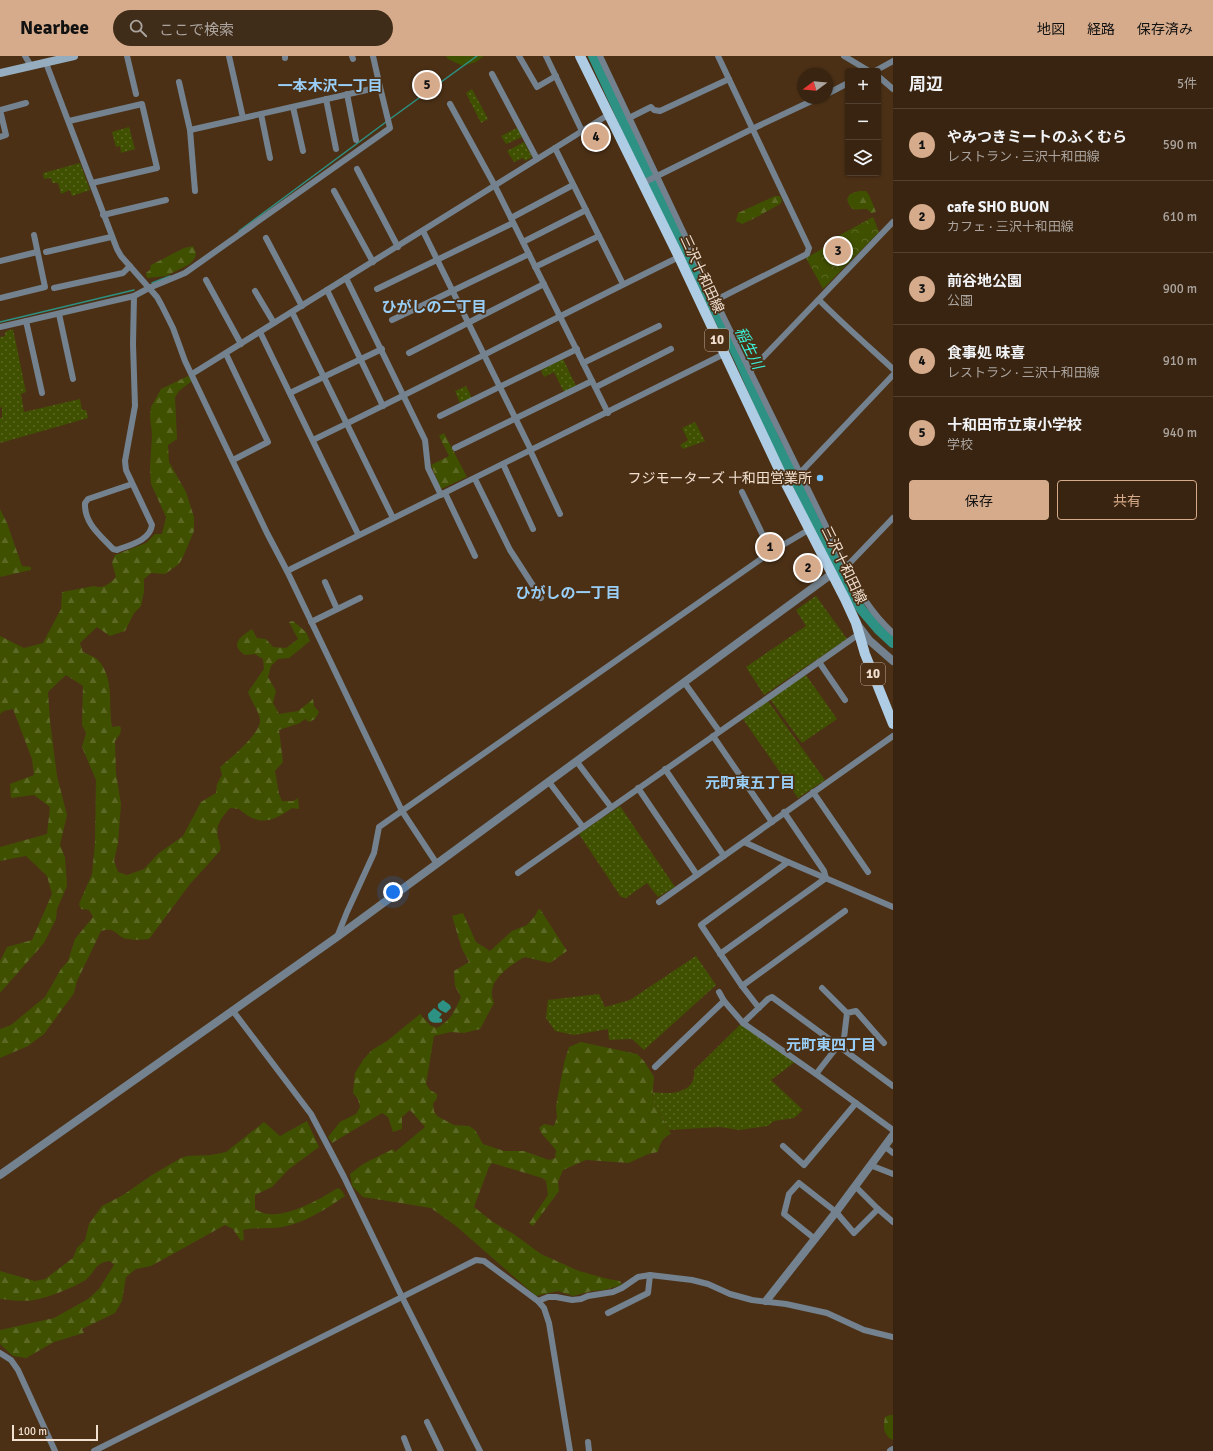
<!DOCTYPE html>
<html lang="ja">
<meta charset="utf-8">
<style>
:root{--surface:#382410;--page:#3f2c19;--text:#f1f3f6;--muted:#aba49f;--line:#524130;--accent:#d6ab8b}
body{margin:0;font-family:Signika,"Noto Sans JP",sans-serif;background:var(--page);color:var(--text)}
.controls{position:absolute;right:12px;top:12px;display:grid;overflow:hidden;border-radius:4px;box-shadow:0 1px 3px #0004}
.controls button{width:36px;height:36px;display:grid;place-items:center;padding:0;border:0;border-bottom:1px solid var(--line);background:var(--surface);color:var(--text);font:20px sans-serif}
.compass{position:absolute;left:797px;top:12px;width:36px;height:36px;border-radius:50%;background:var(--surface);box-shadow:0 1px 3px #0004;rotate:254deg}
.scale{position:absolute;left:12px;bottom:10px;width:86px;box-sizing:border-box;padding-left:4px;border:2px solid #f2e0d1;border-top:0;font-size:11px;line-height:14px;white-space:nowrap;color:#f2e0d1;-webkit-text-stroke:3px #4b3016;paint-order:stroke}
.you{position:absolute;left:393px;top:836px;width:14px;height:14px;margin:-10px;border:3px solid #fff;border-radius:50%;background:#1a73e8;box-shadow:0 0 0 6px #1a73e833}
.badge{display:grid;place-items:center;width:26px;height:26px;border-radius:50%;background:var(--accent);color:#111;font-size:13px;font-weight:700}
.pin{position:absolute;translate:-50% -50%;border:2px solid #fff;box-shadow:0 1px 4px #0006}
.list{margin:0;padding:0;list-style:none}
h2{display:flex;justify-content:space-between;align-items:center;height:52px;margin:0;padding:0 16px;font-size:17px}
h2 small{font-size:13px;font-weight:400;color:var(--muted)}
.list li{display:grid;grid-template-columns:26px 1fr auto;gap:12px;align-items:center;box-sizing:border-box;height:72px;padding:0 16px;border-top:1px solid var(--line)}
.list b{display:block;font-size:15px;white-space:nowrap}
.list p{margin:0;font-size:13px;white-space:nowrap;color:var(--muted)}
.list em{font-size:13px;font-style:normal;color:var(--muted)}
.actions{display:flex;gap:8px;padding:12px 16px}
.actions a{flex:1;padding:9px 0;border:1px solid var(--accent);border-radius:4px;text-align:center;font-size:14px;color:var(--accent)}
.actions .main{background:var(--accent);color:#111}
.icon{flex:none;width:22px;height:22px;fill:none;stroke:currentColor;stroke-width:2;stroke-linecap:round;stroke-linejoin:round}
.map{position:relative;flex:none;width:893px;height:1395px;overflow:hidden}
header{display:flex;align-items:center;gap:24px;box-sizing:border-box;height:56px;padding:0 20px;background:var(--accent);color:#111}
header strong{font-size:19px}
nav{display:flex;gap:22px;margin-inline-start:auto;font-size:14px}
.search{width:280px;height:36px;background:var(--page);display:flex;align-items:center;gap:10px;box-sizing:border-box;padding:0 14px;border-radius:22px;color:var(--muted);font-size:15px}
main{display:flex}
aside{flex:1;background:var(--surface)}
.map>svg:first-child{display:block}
.grass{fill:url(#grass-dots)}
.forest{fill:url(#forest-firs)}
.park{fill:url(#park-crowns)}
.pitch{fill:#405001}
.water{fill:#2d9183}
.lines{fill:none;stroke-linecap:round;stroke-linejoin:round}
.stream{stroke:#2d9183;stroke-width:1.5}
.river{stroke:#2d9183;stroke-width:10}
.minor{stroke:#73828e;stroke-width:6}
.tertiary{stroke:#73828e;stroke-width:8}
.secondary{stroke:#95adbf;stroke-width:8}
.primary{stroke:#aecde5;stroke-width:10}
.poi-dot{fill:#75c0f6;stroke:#4b3016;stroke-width:1.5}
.labels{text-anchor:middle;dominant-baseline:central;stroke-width:3.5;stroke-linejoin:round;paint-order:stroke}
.shield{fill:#4b3016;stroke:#c0ab99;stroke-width:1}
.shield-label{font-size:13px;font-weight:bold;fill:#f2e0d1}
.street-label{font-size:14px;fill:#f2e0d1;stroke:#4b3016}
.poi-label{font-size:14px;fill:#f2e0d1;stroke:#4b3016;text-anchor:end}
.neighbourhood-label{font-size:15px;font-weight:bold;fill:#99cef7;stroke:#4b3016}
.water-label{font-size:15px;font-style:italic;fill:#39f4dc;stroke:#4b3016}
</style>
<header>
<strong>Nearbee</strong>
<div class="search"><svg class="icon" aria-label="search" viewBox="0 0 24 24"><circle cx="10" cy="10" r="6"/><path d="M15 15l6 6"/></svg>ここで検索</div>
<nav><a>地図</a><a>経路</a><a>保存済み</a></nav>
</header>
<main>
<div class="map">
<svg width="893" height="1395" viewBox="0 0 893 1395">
<defs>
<pattern id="grass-dots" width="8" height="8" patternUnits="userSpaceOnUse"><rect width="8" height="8" fill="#405001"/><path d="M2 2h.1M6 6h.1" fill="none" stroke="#5c6925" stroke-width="1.8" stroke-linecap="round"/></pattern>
<pattern id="forest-firs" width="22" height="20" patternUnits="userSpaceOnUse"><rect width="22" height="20" fill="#405001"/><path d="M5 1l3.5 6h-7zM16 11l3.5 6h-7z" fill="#5c6925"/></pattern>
<pattern id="park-crowns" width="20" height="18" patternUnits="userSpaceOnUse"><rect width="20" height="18" fill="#405001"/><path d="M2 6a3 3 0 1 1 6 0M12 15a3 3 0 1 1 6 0" fill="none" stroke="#5c6925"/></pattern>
</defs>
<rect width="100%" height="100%" fill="#4b3016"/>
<g class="grass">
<path d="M472,33L488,63L481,67L466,37Z"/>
<path d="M129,71L135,93L121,97L120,90L116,91L112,76Z"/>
<path d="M517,72L522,81L506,88L501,80Z"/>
<path d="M524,86L532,101L525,105L523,102L514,106L507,95Z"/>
<path d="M80,107L90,134L72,140L70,134L61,138L58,127H52L51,122L44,123L43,117Z"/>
<path d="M13,273L26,336L21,338L24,356L80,343L82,354H86L88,362L0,387V362H2V352L0,351V281L5,280V276Z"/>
<path d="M563,303L576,330L564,336L554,316L544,321L541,314Z"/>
<path d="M466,330L472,342L460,347L455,335Z"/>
<path d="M695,366L705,385L683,393L680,389L688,384L682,372Z"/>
<path d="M816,540L847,583L764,639L746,611L806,570L796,554Z"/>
<path d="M806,619L837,663L802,687L770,643Z"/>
<path d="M768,645L825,724L798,742L743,663Z"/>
<path d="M620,750L675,831L658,841L647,827L626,842L621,841L579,778Z"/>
<path d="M696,900L716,929L644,994L632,983L609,984L608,973L574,979L555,975L546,962L548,944L599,938L605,951L630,944Z"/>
<path d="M741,968L795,1006L771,1024L803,1054L794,1062L774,1065L768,1070L739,1074L720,1071L669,1074L652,1043L653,1036C670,1039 697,1037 694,1014Z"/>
</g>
<g class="forest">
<path d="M859,135H866L869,139L876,156L871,157L867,153C855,153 851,157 847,143L850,138Z"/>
<path d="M775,140H780L782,145L780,148L753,163L742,168L736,165L738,157Z"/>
<path d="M193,190L196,197L195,202L190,208L166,220L147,222L146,217L150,214L151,209L184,192Z"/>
<path d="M188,320L192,325L179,335L175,341L177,383L168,389L169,406L186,436L194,461V475L183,501L179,508L165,518L151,517L144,523V536L141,550L134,557L125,575L110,580L97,571L80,587L83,596C87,598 93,600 97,603C115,621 108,647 112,671L120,670L121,673L120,678L115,685L116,717L121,748L118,787L114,805L118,816L127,819L144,813L159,797L183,780L201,746L216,737L217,728L222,719L220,711C230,703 261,677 260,664C259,655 251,645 248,636L264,613L263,603L255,598L245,599C228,588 242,580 252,573L257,582L266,583L273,591L286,592L298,583L289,566L293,565L306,576L310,585L289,602L278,603L271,610L268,621L276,635L273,647L279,658L298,655L313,643L314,650L319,656L315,663L309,666L305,663L300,667L279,674L283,706L275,715L279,738L282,745H293L298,742L299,753L292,752C272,766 259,771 239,753L230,752C222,762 215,768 218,782C220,787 221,790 220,795L190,828L149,883C142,884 134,884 127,883C116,881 117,870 101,875L77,925L74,937L44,978L28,990L0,1002V973L11,969L45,941L61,913L68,905L75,883L93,861L89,854L81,853L79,848L92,818L95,787L96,724L82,691L86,677L82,669L83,630L66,619L48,636L50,665L57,720L67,759L60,789L65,801L67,830L57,853L56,863L44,887L0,937V905L7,891L32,884L52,838L47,820L26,800L0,805V791L47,778L50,751L34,739L11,742L10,728L34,719L32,703L13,653L4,655L0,658V580L24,592L43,587L61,553L62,536L94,530C103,533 110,528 116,521L112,507L115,499L146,487L155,478H162L166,461L151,428L150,413L152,378L150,361L151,351L161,333Z"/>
<path d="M444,377L467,421L441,433L431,409L449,400L439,380Z"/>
<path d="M0,453L7,467L22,510L31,511V514L0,521Z"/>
<path d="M540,853L567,895L550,907L525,901C513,907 493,921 492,935C491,938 493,944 494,947L480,973L464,977L451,976L434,980L426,1028L430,1034L437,1038V1042L433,1048L434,1055L437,1060L454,1069L469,1070L475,1074L483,1088L504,1095H524L549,1104L555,1102L556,1094L542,1078L539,1072L544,1068L554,1070L557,1061L556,1050L564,1007L569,991L581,986L637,998L644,1005L654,1021L652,1043L671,1078C662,1082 660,1087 658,1096L648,1098L629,1107L586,1104L563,1114L558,1126L559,1135L533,1170L529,1167L548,1139L546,1125L542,1122L492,1107L489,1111L474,1151L493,1166L515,1179L541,1198L579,1215L608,1223L620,1225L622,1229L604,1234L592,1235L573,1240L558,1235L536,1240L456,1170L431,1152L363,1141L352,1130L350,1118L363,1108L393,1093L395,1096L425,1071L410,1054L402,1061V1073L393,1076L388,1061L382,1057L332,1087L328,1081L340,1066L356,1058L360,1051L358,1043L353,1037L355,1017L363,1004L372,994L387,985L420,958L430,969L437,972C452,963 454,956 461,941L455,930L454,915L469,906L462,893L452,860L463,857L476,886L490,895L512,875L527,869L535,860L538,854Z"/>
<path d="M307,1065L319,1091L289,1113L272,1131L255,1139V1153C277,1169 318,1144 338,1132L341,1134L345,1140C326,1153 306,1166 283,1171C270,1173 256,1171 243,1174L244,1183L241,1185L233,1173L225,1169L151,1210L136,1213L126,1221L122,1245L115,1257L82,1273L84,1277L54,1286L26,1302L13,1300L0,1288V1274L54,1262L88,1243L99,1233L114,1209L110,1205C93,1207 96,1217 84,1225C72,1232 47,1242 34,1244C23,1246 11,1244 0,1243V1215L35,1225L45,1223L73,1202L77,1192L85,1184L89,1168L102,1150L123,1139L152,1119L181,1102L187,1100L211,1099L226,1096L264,1066L280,1080Z"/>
<path d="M890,1359H893V1384C883,1380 883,1370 885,1361Z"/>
</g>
<path class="park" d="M873,161L879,176L823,233L806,202L829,189L827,186Z"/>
<path class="pitch" d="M446,0H484L476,6L463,10L448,3Z"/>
<g class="water">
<path d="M443,944L450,949L451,952L446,957C442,955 437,954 438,948Z"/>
<path d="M434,952L442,958L439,962L442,963V966C434,968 428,967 428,958Z"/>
</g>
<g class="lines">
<g class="stream">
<path d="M390,63L477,0"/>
<path d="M239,175L386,66"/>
<path d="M152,227L170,220"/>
<path d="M0,266L134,234"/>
</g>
<path class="river" d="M593,0L629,78L739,303L775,384L787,407L843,523L861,553L878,573L893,587"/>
<g class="minor">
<path d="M25,0L31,10"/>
<path d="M127,0L136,38"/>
<path d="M229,0L243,62"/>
<path d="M285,0V2"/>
<path d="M352,0L353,3"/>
<path d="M519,0L537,31L556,20"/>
<path d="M546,0L582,75"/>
<path d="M600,0L724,262L846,511C859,536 872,558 893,577"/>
<path d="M844,0L869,15"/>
<path d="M46,7L117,193L121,200L157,241L162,250L173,272L185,305L267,477L287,515L402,755L437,808"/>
<path d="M875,15L893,5"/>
<path d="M492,18L537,103"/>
<path d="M878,20L893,33"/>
<path d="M179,26L190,74L195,135"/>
<path d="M347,38L356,84"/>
<path d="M827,38L848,27"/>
<path d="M326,43L336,93"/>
<path d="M450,48L495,130L608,357"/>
<path d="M293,51L303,95"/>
<path d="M0,54L6,79L0,81"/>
<path d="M0,54L26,47"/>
<path d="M261,58L270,102"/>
<path d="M629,62L651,51L654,54L660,55L729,23"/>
<path d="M69,65L142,48L157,112L92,127"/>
<path d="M190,74L380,31L373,0"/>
<path d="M555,92L623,228"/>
<path d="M357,113L398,191"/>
<path d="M643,127L752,73L818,42"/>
<path d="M334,135L373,206"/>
<path d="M103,159L166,144"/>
<path d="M511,162L573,129"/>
<path d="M423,175L531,394"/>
<path d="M266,182L302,250"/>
<path d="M523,186L586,154"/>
<path d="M46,196L111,181"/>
<path d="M0,205L37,196"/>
<path d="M535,211L599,180"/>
<path d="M346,222L425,384L428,412L441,439"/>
<path d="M206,224L241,288"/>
<path d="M54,232L123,217L130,210"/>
<path d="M377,233L513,167"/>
<path d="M327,234L383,350"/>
<path d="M255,235L274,267"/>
<path d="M0,242L45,231L34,179"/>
<path d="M716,244L807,198L809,192L718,0"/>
<path d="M819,244C843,268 868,290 893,313"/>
<path d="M292,256L393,462"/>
<path d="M59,258L73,323"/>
<path d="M392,264L529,198"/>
<path d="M26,265L42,337"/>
<path d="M0,271L134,240L149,232L185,217L390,72L380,31"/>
<path d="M260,276L358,478"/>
<path d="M409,297L544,228"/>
<path d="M226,298L268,386L233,404"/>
<path d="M583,307L659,270"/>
<path d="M750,315L893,166"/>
<path d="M192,318L608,59"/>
<path d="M596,331L671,293"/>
<path d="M290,337L382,293"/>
<path d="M440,360L577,293"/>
<path d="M313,384C436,325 556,261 679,201"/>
<path d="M455,392L592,325"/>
<path d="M530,394L560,458"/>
<path d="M503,408L533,473"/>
<path d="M800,417L893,319"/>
<path d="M475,423L510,494L541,542"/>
<path d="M132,428L88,443L85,447C84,467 100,479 113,493L117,494C129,489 150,485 152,469L126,414L125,405L135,350L133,288L134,240"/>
<path d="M742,436L771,496"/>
<path d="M445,437L475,500"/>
<path d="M846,511L893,462"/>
<path d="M287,515L724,298"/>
<path d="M325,526L337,553"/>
<path d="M311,566L360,542"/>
<path d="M819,606L845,644"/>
<path d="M684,626L719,675"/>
<path d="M713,680L772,766"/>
<path d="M577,706L611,751"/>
<path d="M665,713L724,800"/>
<path d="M549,726L583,771"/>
<path d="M638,732L697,819"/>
<path d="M813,736L868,816"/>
<path d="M744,786L788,806L701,869L742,930L759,952"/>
<path d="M788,806L893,851"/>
<path d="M518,817L859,578"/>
<path d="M659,846L893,680"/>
<path d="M337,881L347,856L374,797L379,771L771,496L810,473"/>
<path d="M720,898L826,822L824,815L784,756"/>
<path d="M742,930L845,855"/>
<path d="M822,932L847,957"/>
<path d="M719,936L724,945"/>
<path d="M233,955L311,1058L344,1121L402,1241L480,1395"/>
<path d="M655,1011L724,945L743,967"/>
<path d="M816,1018L844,982L847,957L856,955L884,987"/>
<path d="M893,1030L772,941L768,943L743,967L816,1018L893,1074"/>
<path d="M783,1090L804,1109L856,1047"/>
<path d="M884,1090L893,1097"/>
<path d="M870,1109L893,1118"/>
<path d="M878,1153L893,1166"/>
<path d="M815,1183L784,1158L789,1138L799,1127L836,1156L854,1177L878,1153L855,1130"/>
<path d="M538,1245L548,1241H556L572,1244L581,1243L588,1240L613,1236L622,1232L638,1221L650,1219L692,1224L708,1228L730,1238L752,1244L786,1248L827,1257L864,1274L893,1281"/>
<path d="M608,1257L648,1237L650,1219"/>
<path d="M0,1297L11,1304L18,1314L55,1395"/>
<path d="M427,1366L441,1395"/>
<path d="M404,1382L409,1395"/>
<path d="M588,1386L589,1395"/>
<path d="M94,1395L476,1204L484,1205L538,1245L544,1252L549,1267L570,1395"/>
</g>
<g class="tertiary">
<path d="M857,568L869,584L893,605"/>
<path d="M0,1119L337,881L833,517"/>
<path d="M766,1245L836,1156L893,1079"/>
<path d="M891,1395L893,1394"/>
</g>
<path class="secondary" d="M0,17L74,0"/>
<path class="primary" d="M580,0L679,201L785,426L845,543L856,567L865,598L893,668"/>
</g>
<circle class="poi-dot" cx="820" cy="422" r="4"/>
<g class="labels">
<g class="shield">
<rect x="705" y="273" width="24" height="22" rx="3"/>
<rect x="861" y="607" width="24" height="22" rx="3"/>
</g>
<g class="shield-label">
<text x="717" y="284">10</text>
<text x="873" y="618">10</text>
</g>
<g class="street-label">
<text transform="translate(702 218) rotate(65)">三沢十和田線</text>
<text transform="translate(844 509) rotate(64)">三沢十和田線</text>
</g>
<g class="poi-label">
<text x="812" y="422">フジモーターズ 十和田営業所</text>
</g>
<g class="neighbourhood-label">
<text x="330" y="30">一本木沢一丁目</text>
<text x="434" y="251">ひがしの二丁目</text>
<text x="568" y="537">ひがしの一丁目</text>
<text x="750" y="727">元町東五丁目</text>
<text x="831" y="989">元町東四丁目</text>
</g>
<g class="water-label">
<text transform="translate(749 292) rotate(64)">稲生川</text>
</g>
</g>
</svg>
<div class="controls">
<button>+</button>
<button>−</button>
<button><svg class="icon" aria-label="layers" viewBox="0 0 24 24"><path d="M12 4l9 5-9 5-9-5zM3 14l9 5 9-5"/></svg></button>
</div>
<svg class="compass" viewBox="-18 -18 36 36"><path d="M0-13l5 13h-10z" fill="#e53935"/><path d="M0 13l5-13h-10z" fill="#aba49f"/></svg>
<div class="scale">100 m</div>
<div class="you"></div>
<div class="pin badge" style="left:770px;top:491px">1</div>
<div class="pin badge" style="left:808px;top:512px">2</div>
<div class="pin badge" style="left:838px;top:195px">3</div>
<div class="pin badge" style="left:596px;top:81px">4</div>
<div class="pin badge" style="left:427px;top:29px">5</div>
</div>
<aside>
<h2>周辺<small>5件</small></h2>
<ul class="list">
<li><span class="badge">1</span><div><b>やみつきミートのふくむら</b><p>レストラン · 三沢十和田線</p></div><em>590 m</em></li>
<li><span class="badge">2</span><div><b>cafe SHO BUON</b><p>カフェ · 三沢十和田線</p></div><em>610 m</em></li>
<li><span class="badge">3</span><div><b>前谷地公園</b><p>公園</p></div><em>900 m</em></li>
<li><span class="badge">4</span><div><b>食事処 味喜</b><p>レストラン · 三沢十和田線</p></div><em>910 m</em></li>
<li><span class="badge">5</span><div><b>十和田市立東小学校</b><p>学校</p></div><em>940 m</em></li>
</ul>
<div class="actions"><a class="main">保存</a><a>共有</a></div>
</aside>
</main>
